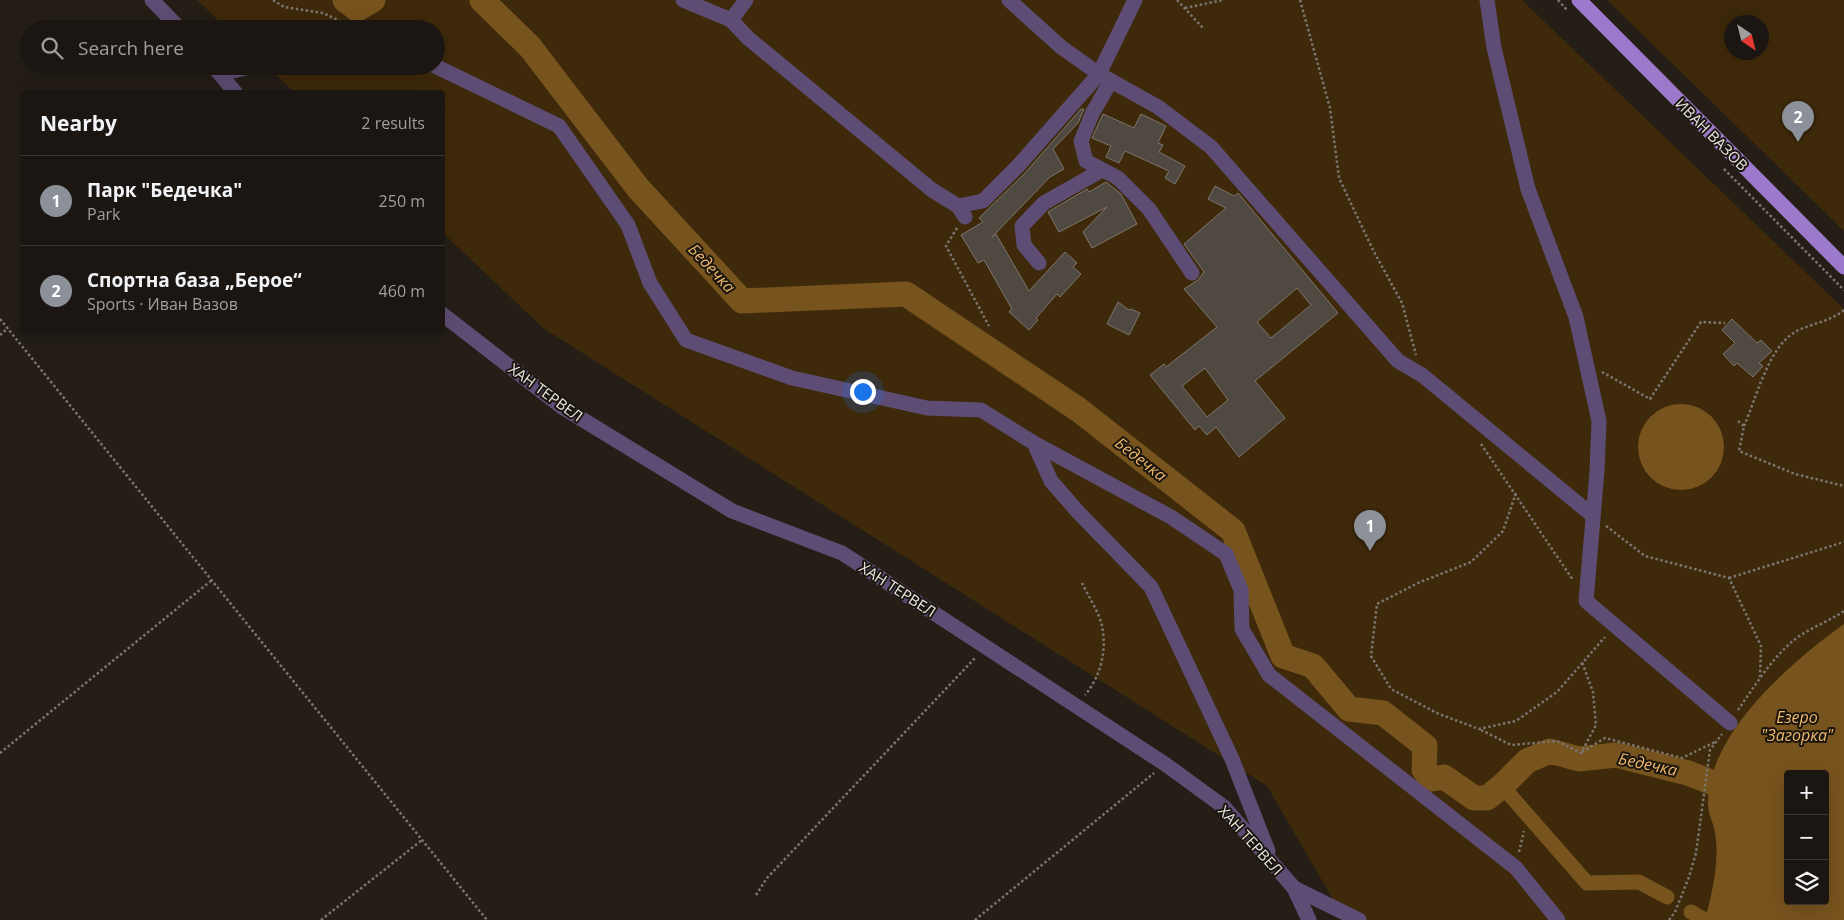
<!DOCTYPE html>
<meta charset="utf-8">
<style>
:root{--surface:#1b1611;--page:#28231f;--text:#f1f3f6;--muted:#a09f9f;--line:#393531;--accent:#8c9099}
body{margin:0;font-family:"Open Sans",sans-serif;background:var(--page);color:var(--text)}
.controls{position:absolute;right:15px;bottom:15px;display:grid;overflow:hidden;border-radius:5px;box-shadow:0 5px 20px #0002}
.controls button{width:45px;height:45px;display:grid;place-items:center;padding:0;border:0;border-bottom:1px solid var(--line);background:var(--surface);color:var(--text);font:25px sans-serif}
.compass{position:absolute;left:1724px;top:15px;width:45px;height:45px;border-radius:50%;background:var(--surface);box-shadow:0 5px 20px #0002;rotate:145deg}
.you{position:absolute;left:862px;top:391px;width:18px;height:18px;margin:-12px;border:4px solid #fff;border-radius:50%;background:#1a73e8;box-shadow:0 0 0 8px #1a73e833}
.badge{display:grid;place-items:center;width:32px;height:32px;border-radius:50%;background:var(--accent);color:#fff;font-size:16px;font-weight:700}
.pin{position:absolute;translate:-50% -41px;filter:drop-shadow(0 1px 2px #0008)}
.pin::after{content:'';position:absolute;top:26px;width:18px;height:15px;background:inherit;clip-path:polygon(0 0,100% 0,50% 100%)}
.list{margin:0;padding:0;list-style:none}
h2{display:flex;justify-content:space-between;align-items:center;height:65px;margin:0;padding:0 20px;font-size:21px}
h2 small{font-size:16px;font-weight:400;color:var(--muted)}
.list li{display:grid;grid-template-columns:32px 1fr auto;gap:15px;align-items:center;box-sizing:border-box;height:90px;padding:0 20px;border-top:1px solid var(--line)}
.list b{display:block;font-size:19px;white-space:nowrap}
.list p{margin:0;font-size:16px;white-space:nowrap;color:var(--muted)}
.list em{font-size:16px;font-style:normal;color:var(--muted)}
.icon{flex:none;width:28px;height:28px;fill:none;stroke:currentColor;stroke-width:2;stroke-linecap:round;stroke-linejoin:round}
.map{position:relative;flex:none;width:1844px;height:920px;overflow:hidden}
.search{position:absolute;background:var(--surface);box-shadow:0 5px 20px #0002;left:20px;top:20px;width:425px;height:55px;display:flex;align-items:center;gap:12px;box-sizing:border-box;padding:0 18px;border-radius:28px;color:var(--muted);font-size:19px}
.panel{position:absolute;background:var(--surface);box-shadow:0 5px 20px #0002;left:20px;top:90px;width:425px;height:245px;border-radius:5px}
.map>svg:first-child{display:block}
.green{fill:#3e290a;fill-rule:evenodd}
.water{fill:#77531d;fill-rule:evenodd}
.lines{fill:none;stroke-linecap:round;stroke-linejoin:round}
.canal{stroke:#77531d;stroke-width:15}
.river{stroke:#77531d;stroke-width:25}
.building{fill:#504941;stroke:#7c766d;fill-rule:evenodd}
.path{stroke:#7b7670;stroke-width:2.5;stroke-dasharray:2.5 2.5;stroke-linecap:butt}
.minor{stroke:#5d4d74;stroke-width:15}
.major{stroke:#9c79ca;stroke-width:15}
.labels{text-anchor:middle;dominant-baseline:central;stroke-width:4;stroke-linejoin:round;paint-order:stroke}
.street-label{font-size:15px;fill:#eae6e1;stroke:#1a150e}
.water-label{font-size:16px;font-style:italic;fill:#eeb76a;stroke:#1a150e}
</style>
<div class="map">
<svg width="1844" height="920" viewBox="0 0 1844 920">
<rect width="100%" height="100%" fill="#241e17"/>
<g class="green">
<path d="M197,0H1522L1844,309V920H1345L1267,786L543,328L443,233L442,92H294L267,66H436V29H227ZM1788,774H1825V901H1788Z"/>
<path d="M1607,0H1844V231ZM1732,22H1762V52H1732Z"/>
</g>
<g class="water">
<circle cx="1681" cy="447" r="43"/>
<path d="M1844,624V920H1705C1712,893 1720,861 1715,833C1714,823 1708,815 1708,804C1707,734 1791,662 1844,624ZM1788,774H1825V901H1788Z"/>
</g>
<g class="lines">
<g class="canal">
<path d="M1502,786L1587,883L1639,882L1667,897"/>
<path d="M1691,912L1705,920"/>
</g>
<g class="river">
<path d="M345,0L357,9L373,0"/>
<path d="M482,0L530,47L638,188L742,301L906,294L1079,410L1233,531L1283,656L1313,666L1349,709L1383,713L1425,746L1424,770L1432,779L1444,777L1474,798H1487L1502,786L1527,761L1550,751L1579,759L1616,755L1688,773L1711,782L1788,795"/>
</g>
</g>
<g class="building">
<path d="M1081,109H1084L1078,123L1053,149L1064,169L1050,177L992,237L996,234L1029,291L1065,252L1077,263L1073,267L1081,274L1060,297L1057,294L1036,318L1038,320L1029,330L1009,312L1012,309L984,260L978,263L961,235L983,222L979,218L1025,173Z"/>
<path d="M1103,114L1134,128L1141,114L1166,126L1158,143L1163,145L1159,152L1185,166L1175,184L1165,178L1169,171L1125,151L1119,163L1106,157L1111,146L1092,138Z"/>
<path d="M1106,182L1121,194L1137,224L1092,248L1083,232L1107,207L1059,232L1048,212L1087,189L1089,192Z"/>
<path d="M1215,186L1234,196L1238,193L1338,313L1255,381L1285,418L1239,457L1216,427L1207,435L1199,426L1195,430L1150,375L1164,364L1166,367L1217,327L1184,289L1198,280L1204,272L1184,244L1226,208L1208,199ZM1297,288L1311,305L1271,338L1257,322ZM1205,368L1228,400L1207,417L1182,386Z"/>
<path d="M1118,302L1129,310L1131,309L1140,313L1129,335L1107,324Z"/>
<path d="M1732,319L1757,343L1761,340L1772,351L1759,363L1763,366L1753,377L1737,363L1734,366L1723,354L1735,343L1722,330Z"/>
</g>
<g class="lines">
<g class="path">
<path d="M273,0L284,7L323,13L357,29"/>
<path d="M1177,0L1203,28"/>
<path d="M1300,0L1330,108L1339,178L1373,250L1402,303L1416,355"/>
<path d="M1558,0L1567,10"/>
<path d="M1185,8L1223,0"/>
<path d="M1724,169L1844,290"/>
<path d="M957,228L946,246L989,326"/>
<path d="M0,319L487,920"/>
<path d="M0,335L8,328"/>
<path d="M1602,372L1650,399L1701,322L1725,323"/>
<path d="M1738,421L1744,426L1739,451L1795,474L1844,486"/>
<path d="M1744,426C1756,399 1768,348 1795,332C1811,323 1830,322 1844,310"/>
<path d="M1481,444L1573,580"/>
<path d="M1516,493L1503,531L1471,562L1418,583L1377,604L1371,656L1391,689L1439,714L1479,729L1516,721L1557,692L1605,637"/>
<path d="M1606,526L1645,556L1729,578L1761,646L1760,678"/>
<path d="M1729,578L1844,542"/>
<path d="M1082,583C1088,596 1099,612 1102,626C1107,650 1101,676 1085,695"/>
<path d="M1738,710C1754,687 1771,659 1794,640C1809,628 1828,622 1844,611"/>
<path d="M1481,730L1511,745L1557,741L1581,753L1596,725L1593,692L1582,662"/>
<path d="M1582,752L1605,738L1682,758L1715,742"/>
<path d="M0,753L212,580"/>
<path d="M1519,852L1524,831"/>
<path d="M756,895L767,878L976,657"/>
<path d="M321,920L422,840"/>
<path d="M975,920L1154,773"/>
<path d="M1669,920L1675,912L1689,877L1696,853L1710,750L1722,734"/>
</g>
<g class="minor">
<path d="M152,0L180,29"/>
<path d="M683,0L731,20L748,38L932,190L958,206"/>
<path d="M1009,0L1061,47L1099,74L1158,107L1211,147L1398,361L1422,375L1592,515"/>
<path d="M1487,0L1494,48L1528,189L1576,317L1599,421L1597,471L1586,601L1730,723"/>
<path d="M731,20L746,0"/>
<path d="M435,66L559,126L628,225L650,283L686,340L792,378L927,408L981,410L1034,443L1171,517L1226,554L1241,590L1242,629L1269,675L1516,868L1558,920"/>
<path d="M214,67L235,92"/>
<path d="M220,74L254,66"/>
<path d="M1111,81L1093,112L1081,141L1086,161L1118,178L1149,209L1192,273"/>
<path d="M965,217L958,206L983,201L1018,166L1099,74L1135,0"/>
<path d="M1039,263L1024,245L1022,226L1044,203L1102,170"/>
<path d="M442,314L562,407L732,511L842,553L1165,764L1224,807L1294,888L1309,920"/>
<path d="M1034,443L1051,481L1078,512L1151,587L1232,759L1268,851"/>
<path d="M1294,888L1359,920"/>
</g>
<path class="major" d="M1579,0L1844,267"/>
</g>
<g class="labels">
<g class="street-label">
<text transform="translate(1712 134) rotate(45)">ИВАН ВАЗОВ</text>
<text transform="translate(546 392) rotate(36)">ХАН ТЕРВЕЛ</text>
<text transform="translate(898 589) rotate(33)">ХАН ТЕРВЕЛ</text>
<text transform="translate(1251 840) rotate(48)">ХАН ТЕРВЕЛ</text>
</g>
<g class="water-label">
<text transform="translate(712 268) rotate(47)">Бедечка</text>
<text transform="translate(1141 459) rotate(38)">Бедечка</text>
<text x="1797" y="717">Езеро<tspan x="1797" dy="18">"Загорка"</tspan></text>
<text transform="translate(1648 764) rotate(12)">Бедечка</text>
</g>
</g>
</svg>
<div class="controls">
<button>+</button>
<button>−</button>
<button><svg class="icon" aria-label="layers" viewBox="0 0 24 24"><path d="M12 4l9 5-9 5-9-5zM3 14l9 5 9-5"/></svg></button>
</div>
<svg class="compass" viewBox="-18 -18 36 36"><path d="M0-13l5 13h-10z" fill="#e53935"/><path d="M0 13l5-13h-10z" fill="#a09f9f"/></svg>
<div class="you"></div>
<div class="pin badge" style="left:1370px;top:551px">1</div>
<div class="pin badge" style="left:1798px;top:142px">2</div>
<div class="search"><svg class="icon" aria-label="search" viewBox="0 0 24 24"><circle cx="10" cy="10" r="6"/><path d="M15 15l6 6"/></svg>Search here</div>
<section class="panel">
<h2>Nearby<small>2 results</small></h2>
<ul class="list">
<li><span class="badge">1</span><div><b>Парк &quot;Бедечка&quot;</b><p>Park</p></div><em>250 m</em></li>
<li><span class="badge">2</span><div><b>Спортна база „Берое“</b><p>Sports · Иван Вазов</p></div><em>460 m</em></li>
</ul>
</section>
</div>
